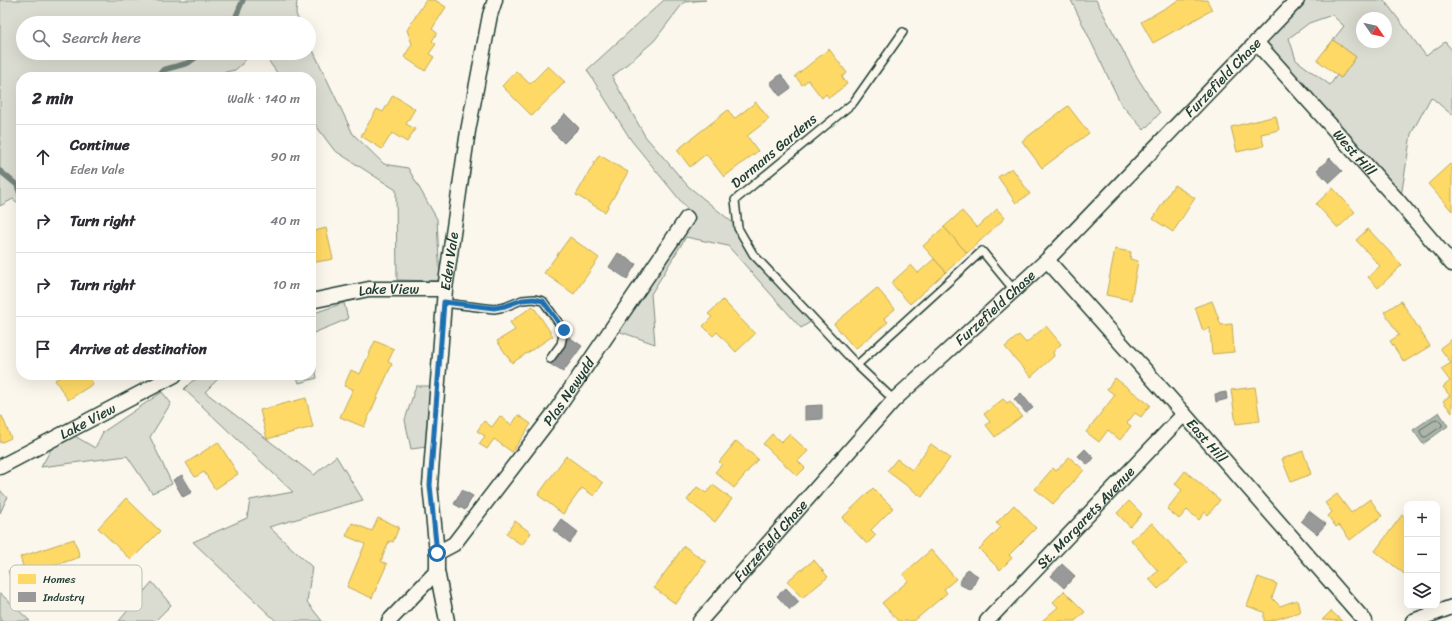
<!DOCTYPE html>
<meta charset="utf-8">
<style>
:root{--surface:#fff;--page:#f2f2f3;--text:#2b2b33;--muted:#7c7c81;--line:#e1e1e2}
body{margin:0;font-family:Sriracha,sans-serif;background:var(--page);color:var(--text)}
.controls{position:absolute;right:12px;bottom:12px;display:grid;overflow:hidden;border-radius:8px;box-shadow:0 4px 16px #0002}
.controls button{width:36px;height:36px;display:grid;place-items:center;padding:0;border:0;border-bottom:1px solid var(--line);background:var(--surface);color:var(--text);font:20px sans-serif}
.compass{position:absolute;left:1356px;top:12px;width:36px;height:36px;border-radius:50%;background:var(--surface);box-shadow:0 4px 16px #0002;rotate:124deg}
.stop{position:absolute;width:12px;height:12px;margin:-9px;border:3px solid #1f6fb2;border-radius:50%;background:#fff}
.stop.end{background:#1f6fb2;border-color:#fff;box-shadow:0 1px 4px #0008}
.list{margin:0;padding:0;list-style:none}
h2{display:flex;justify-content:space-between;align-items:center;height:52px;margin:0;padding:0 16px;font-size:17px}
h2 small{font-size:13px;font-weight:400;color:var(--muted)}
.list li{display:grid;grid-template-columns:26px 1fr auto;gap:12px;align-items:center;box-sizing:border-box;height:64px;padding:0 16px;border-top:1px solid var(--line)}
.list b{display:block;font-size:15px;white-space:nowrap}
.list p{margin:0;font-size:13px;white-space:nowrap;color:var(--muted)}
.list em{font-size:13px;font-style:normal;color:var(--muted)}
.icon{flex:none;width:22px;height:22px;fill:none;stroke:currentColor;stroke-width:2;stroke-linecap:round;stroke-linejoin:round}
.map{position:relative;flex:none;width:1452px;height:621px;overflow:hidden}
.search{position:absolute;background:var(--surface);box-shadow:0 4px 16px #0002;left:16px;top:16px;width:300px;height:44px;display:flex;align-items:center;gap:10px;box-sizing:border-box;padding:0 14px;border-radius:22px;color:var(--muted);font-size:15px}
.panel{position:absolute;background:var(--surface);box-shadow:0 4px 16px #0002;left:16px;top:72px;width:300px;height:308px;border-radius:16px}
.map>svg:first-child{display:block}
.green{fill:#dbdcd1;stroke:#7d8c82;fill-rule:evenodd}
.water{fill:#adb4aa;stroke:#74847b}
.homes{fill:#ffd966;stroke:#bcaa57}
.industry{fill:#999;stroke:#747d7b}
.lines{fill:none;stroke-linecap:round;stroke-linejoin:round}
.shore{stroke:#586d63;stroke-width:1}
.stream{stroke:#74847b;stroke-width:5.5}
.service-casing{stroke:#1f3d34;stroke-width:10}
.minor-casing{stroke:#1f3d34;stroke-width:17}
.service{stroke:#fbf7ec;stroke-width:7}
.minor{stroke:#fbf7ec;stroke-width:14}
.route{stroke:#1f6fb2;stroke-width:5}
.labels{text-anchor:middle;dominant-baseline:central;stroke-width:4;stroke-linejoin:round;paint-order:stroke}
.street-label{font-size:14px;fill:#1f3d34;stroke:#fbf7ec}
.key{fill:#fbf7ec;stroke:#b9bfb5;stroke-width:1}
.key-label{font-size:11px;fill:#1f3d34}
</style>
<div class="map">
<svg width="1452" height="621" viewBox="0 0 1452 621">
<rect width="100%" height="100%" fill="#fbf7ec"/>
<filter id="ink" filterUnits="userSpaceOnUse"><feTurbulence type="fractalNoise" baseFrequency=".025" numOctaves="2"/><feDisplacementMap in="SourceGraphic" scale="8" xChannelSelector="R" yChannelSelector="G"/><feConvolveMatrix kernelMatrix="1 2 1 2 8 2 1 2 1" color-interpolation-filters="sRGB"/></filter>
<g filter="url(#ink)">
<g class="green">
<path d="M0,0H297L296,14L300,23H23V53H250L243,63L235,70L203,77H21V205L13,199L0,206Z"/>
<path d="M664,0H706L684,2L654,41L612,77L645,136L688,186L732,222L753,260L812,321L801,328L728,246L686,237L651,294L655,344L618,331L692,215L631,140L587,70Z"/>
<path d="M1071,0H1096L1137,77L1160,113L1144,130L1121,104Z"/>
<path d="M1297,0H1384L1426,56L1445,42L1452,50V115L1431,97L1411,134L1400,203L1256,42ZM1332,15L1344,26L1333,40L1356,57L1341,78L1337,75L1330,85L1296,60L1289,38L1309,23ZM1362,18H1386V42H1362Z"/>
<path d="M309,42L353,134L384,164L408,168L437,219L440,281L397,280L396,190L334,150L311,119V77H280L263,53H309Z"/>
<path d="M344,303L348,319L311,334V314Z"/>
<path d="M311,345L317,378L299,383L296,375H311Z"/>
<path d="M204,375H222L205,392L314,475L336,456L363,500L269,527L312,567L307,602L322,621H276L193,542L247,518L250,500L293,492L184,389L191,382Z"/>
<path d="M416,386H430L427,447L411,449L405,420Z"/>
<path d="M162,392L171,403L150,437L172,484L152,493L127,456L41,467L54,444L73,435L95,448L103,432Z"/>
<path d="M0,490L7,498L0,513Z"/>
<path d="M152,582L171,605L155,621H119Z"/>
<path d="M0,593L30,621H0Z"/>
</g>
<path class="water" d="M1439,412L1448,426L1423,444L1413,430Z"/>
<g class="homes">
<path d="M426,0H435L446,7L432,29L437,33L432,41L436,44L429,54L434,57L425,71L404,57L412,44L407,30Z"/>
<path d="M1179,0H1207L1212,10L1153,43L1141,22Z"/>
<path d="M1333,40L1356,57L1341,78L1317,60Z"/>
<path d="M829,49L847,73L842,77L847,84L829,98L826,94L822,98L808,80L802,85L795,76Z"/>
<path d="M548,66L565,82L532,116L502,86L516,71L530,84Z"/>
<path d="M393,95L415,109L406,124L415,129L407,142L392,133L382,149L361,136L377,109L383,112Z"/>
<path d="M756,102L769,119L747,136L758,151L724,177L706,154L690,167L677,150L728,110L734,119Z"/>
<path d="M1068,106L1089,133L1042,168L1022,141Z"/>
<path d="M1276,116L1279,130L1261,134L1264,146L1237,152L1231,127Z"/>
<path d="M599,155L628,172L605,212L576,195Z"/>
<path d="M1450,164L1452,166V211L1428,184Z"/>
<path d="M1012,168L1030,194L1016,203L998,177Z"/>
<path d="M1174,185L1195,198L1173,232L1153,219Z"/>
<path d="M1333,188L1355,212L1338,228L1316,204Z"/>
<path d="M997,209L1005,218L967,253L944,227L962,211L977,228Z"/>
<path d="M944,227L967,253L946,272L923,246Z"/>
<path d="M326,228L333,259L311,263V232Z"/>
<path d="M1368,229L1402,265L1378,288L1368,277L1380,266L1356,240Z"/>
<path d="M570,237L599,258L574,294L544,273Z"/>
<path d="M1115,249L1131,252L1130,259L1138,261L1131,300L1106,295Z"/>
<path d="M934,259L946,272L910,304L891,283L911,265L918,273Z"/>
<path d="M877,288L895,309L884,318L888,322L855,349L834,324Z"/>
<path d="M723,300L755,334L736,352L717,332L713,336L703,326L712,317L708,314Z"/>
<path d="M1212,301L1221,325L1232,324L1234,352L1212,354L1210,328L1203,331L1195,307Z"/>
<path d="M1401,301L1430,346L1404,362L1390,341L1399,335L1384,312Z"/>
<path d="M533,306L553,336L512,363L497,341L515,330L510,322Z"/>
<path d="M1046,326L1061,344L1053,352L1054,356L1031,377L1005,347L1019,335L1026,343Z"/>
<path d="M1452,339V413L1443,401L1450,396L1443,387L1450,381L1441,369L1451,363L1440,348Z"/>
<path d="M375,341L394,349L388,362L392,364L364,427L340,417L353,389L344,386L351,370L360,374Z"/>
<path d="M63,375H94L90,378L93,384L68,400L55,380Z"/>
<path d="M1115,378L1150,405L1141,417L1135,413L1127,423L1131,426L1120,440L1108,430L1099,442L1086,432L1115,395L1107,389Z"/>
<path d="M1255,387L1260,421L1236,424L1231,390Z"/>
<path d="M306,398L313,427L267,439L260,410Z"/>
<path d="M1003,399L1007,403L1010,401L1022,416L995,437L986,425L990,422L984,414Z"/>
<path d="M518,415L531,424L512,452L494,439L487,449L479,444L485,436L477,431L484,421L492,427L500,416L512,425Z"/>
<path d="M2,416L11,438L0,443V417Z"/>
<path d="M772,434L781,442L789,434L808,451L798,461L805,468L797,476L763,444Z"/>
<path d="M736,441L758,459L734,488L715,472L722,464L719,462Z"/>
<path d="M218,442L238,474L215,489L204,472L195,477L186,463Z"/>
<path d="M931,444L950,458L922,497L887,471L897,459L912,470Z"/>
<path d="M1303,451L1311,474L1291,482L1282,459Z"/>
<path d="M566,456L603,483L594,496L582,488L563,514L538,495Z"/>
<path d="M1069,457L1084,470L1053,504L1035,489L1053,468L1056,471Z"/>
<path d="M1185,471L1220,500L1208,515L1205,512L1199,520L1187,510L1179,519L1167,509L1182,490L1175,484Z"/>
<path d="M713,485L732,499L715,522L687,500L697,487L706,493Z"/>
<path d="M873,488L893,508L871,530L876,535L867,544L842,518Z"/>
<path d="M1337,494L1351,513L1370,499L1382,516L1350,540L1339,525L1336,527L1328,516L1332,512L1325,503Z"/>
<path d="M126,498L160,531L131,560L98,528Z"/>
<path d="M1129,501L1142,514L1130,527L1117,513Z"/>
<path d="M1014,505L1036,528L1009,555L1012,558L1000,570L979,549L1001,527L996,523Z"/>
<path d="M1402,515L1407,519V576L1375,551Z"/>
<path d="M378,518L399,527L393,542L389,541L381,561L387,564L372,598L347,587L365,544L346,536L352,523L372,531Z"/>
<path d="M515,521L531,533L522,545L506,534Z"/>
<path d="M1152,523L1187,563L1158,589L1149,579L1158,571L1131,540Z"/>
<path d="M74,539L80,557L50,567L56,584L17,597L8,571L23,566L20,557Z"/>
<path d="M684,546L706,562L676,604L654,588Z"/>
<path d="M931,550L956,579L944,589L947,593L914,621H898L882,603L908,581L903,574Z"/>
<path d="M814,560L828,577L802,598L787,581Z"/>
<path d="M1258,577L1277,584L1272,598L1280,606L1297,600L1300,612L1270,621H1264V612L1247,606Z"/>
<path d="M1064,591L1085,612L1075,621H1042L1058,607L1053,602Z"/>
<path d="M1331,611L1342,621L1322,620Z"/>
</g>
<g class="industry">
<path d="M781,74L791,88L780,96L770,83Z"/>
<path d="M565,114L579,128L564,143L550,129Z"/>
<path d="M1330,158L1342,171L1329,183L1317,170Z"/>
<path d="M618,253L636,264L627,279L609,267Z"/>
<path d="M569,337L582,346L563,372L550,364Z"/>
<path d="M1226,392L1227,399L1216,402L1215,394Z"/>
<path d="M1021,393L1033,408L1026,413L1014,399Z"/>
<path d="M822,405V419L805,420V406Z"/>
<path d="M1085,449L1094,458L1088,465L1078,456Z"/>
<path d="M182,475L192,492L183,497L173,480Z"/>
<path d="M462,490L473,496L465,510L454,504Z"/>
<path d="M1309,511L1326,524L1317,534L1301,521Z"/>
<path d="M561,519L578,532L570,543L553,530Z"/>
<path d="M1062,564L1075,576L1064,588L1051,576Z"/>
<path d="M967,569L978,576L971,590L959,584Z"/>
<path d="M786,588L799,602L790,610L777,596Z"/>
</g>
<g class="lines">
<path class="shore" d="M1437,419L1442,424V426L1426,437H1423L1420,432V430Z"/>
<g class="stream">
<path d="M233,23L243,0"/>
<path d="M157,77L163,70L188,63L202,53"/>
<path d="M0,171L17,185L21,197"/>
</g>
<defs>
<g id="service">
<path d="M444,303L494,309L505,307L522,300L534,299L543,301L564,330L561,344L550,359"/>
<path d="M857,365L982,251L1014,290"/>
<path d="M894,400L857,365L753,254L738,228L735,200L853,103L903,32"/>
</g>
<g id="minor">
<path id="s1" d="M1256,42L1400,203L1452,264"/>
<path id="s2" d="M1047,260L1184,414L1365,621"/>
<path id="s3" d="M311,301L369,289H445"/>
<path id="s4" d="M0,467L175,375"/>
<path id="s5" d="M437,553L454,544L555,412L687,218"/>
<path d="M389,621L437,571"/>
<path id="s6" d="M447,621L437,571V553L430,485L445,289L468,131L490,15L495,0"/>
<path id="s7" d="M700,621L894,400L1047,260L1297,0"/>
<path id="s8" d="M987,621L1184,414"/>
<path d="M1413,621L1452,607"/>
</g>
</defs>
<use href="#service" class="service-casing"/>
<use href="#minor" class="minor-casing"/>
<use href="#service" class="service"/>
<use href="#minor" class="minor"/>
</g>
</g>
<g class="lines" filter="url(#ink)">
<path class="route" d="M437,553L430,485L444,302L494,308L505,306L522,300L534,299L543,301L564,330"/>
</g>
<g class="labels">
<g class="street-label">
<text stroke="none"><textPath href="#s7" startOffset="755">Furzefield Chase</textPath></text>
<text transform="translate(774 151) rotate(-40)">Dormans Gardens</text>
<text stroke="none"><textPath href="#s1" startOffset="148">West Hill</textPath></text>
<text stroke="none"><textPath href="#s6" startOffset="362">Eden Vale</textPath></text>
<text stroke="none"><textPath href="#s3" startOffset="79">Lake View</textPath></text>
<text stroke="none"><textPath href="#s7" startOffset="431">Furzefield Chase</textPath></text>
<text stroke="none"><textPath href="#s5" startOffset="210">Plas Newydd</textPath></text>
<text stroke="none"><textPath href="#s4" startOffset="99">Lake View</textPath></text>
<text stroke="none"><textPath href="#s2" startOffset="241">East Hill</textPath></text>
<text stroke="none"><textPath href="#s8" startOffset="143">St. Margarets Avenue</textPath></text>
<text stroke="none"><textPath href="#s7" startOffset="107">Furzefield Chase</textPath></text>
</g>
</g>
<rect x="10" y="565" width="132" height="46" rx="6" class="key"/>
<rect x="18" y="574" width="18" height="10" fill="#ffd966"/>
<rect x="18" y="592" width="18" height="10" fill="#999"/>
<g class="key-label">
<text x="43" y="583">Homes</text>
<text x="43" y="601">Industry</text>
</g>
</svg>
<div class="controls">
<button>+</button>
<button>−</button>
<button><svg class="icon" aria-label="layers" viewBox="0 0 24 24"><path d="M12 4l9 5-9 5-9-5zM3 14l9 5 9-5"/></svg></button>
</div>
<svg class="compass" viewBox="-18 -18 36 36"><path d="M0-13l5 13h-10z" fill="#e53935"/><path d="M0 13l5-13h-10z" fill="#7c7c81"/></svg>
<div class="stop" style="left:437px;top:553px"></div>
<div class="stop end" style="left:564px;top:330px"></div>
<div class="search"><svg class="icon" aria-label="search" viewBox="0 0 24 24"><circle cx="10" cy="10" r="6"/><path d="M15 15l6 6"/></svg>Search here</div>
<section class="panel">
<h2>2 min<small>Walk · 140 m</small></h2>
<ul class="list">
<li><svg class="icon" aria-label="ahead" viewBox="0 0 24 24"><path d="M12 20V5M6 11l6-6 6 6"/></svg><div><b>Continue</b><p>Eden Vale</p></div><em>90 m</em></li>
<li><svg class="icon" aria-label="right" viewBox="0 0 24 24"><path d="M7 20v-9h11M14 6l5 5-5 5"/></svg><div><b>Turn right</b></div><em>40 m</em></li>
<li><svg class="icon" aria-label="right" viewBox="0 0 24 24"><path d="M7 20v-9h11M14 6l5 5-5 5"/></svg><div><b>Turn right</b></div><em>10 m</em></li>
<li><svg class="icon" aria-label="arrive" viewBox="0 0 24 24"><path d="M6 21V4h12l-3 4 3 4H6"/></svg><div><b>Arrive at destination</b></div></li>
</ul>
</section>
</div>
